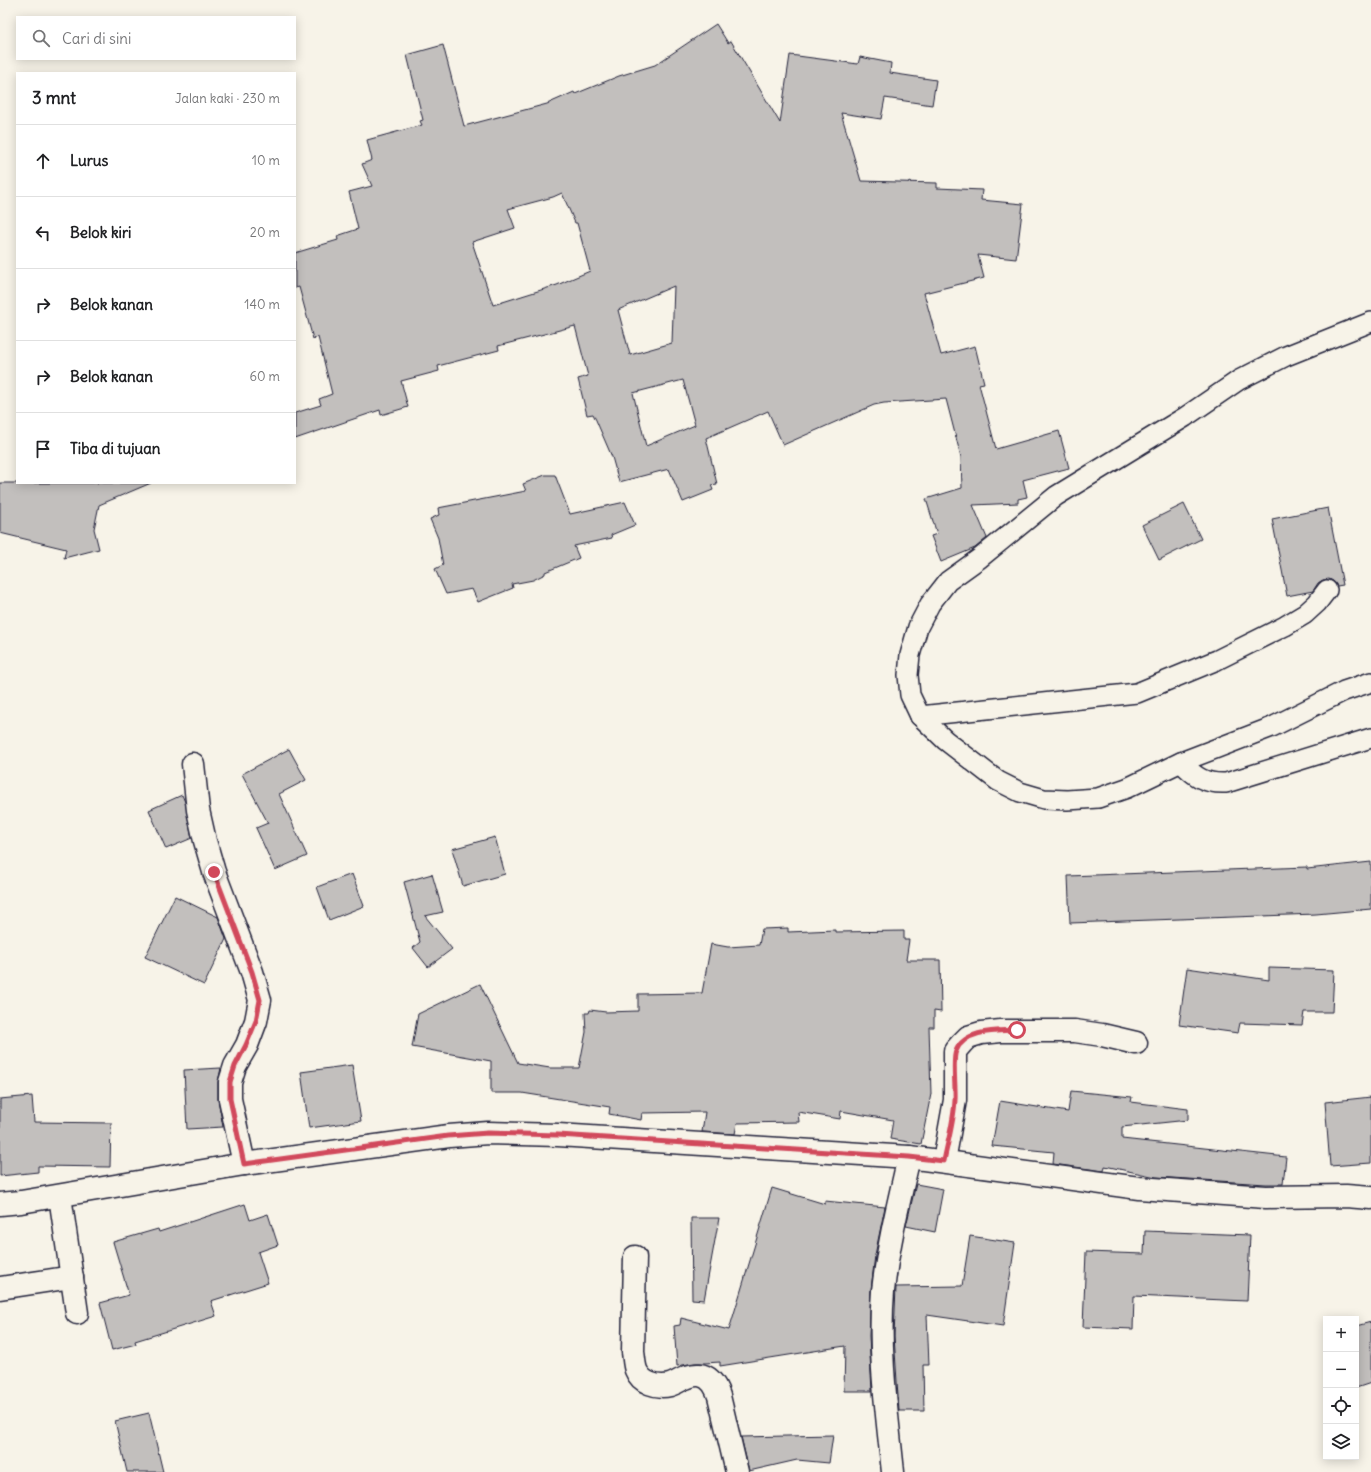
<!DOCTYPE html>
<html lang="id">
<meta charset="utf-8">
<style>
:root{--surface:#fff;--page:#f6f6f6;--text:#202124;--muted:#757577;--line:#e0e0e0}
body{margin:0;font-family:Delius,sans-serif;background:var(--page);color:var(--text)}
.controls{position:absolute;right:12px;bottom:12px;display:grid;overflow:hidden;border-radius:0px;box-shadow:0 2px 10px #0003}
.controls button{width:36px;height:36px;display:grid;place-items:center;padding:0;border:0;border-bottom:1px solid var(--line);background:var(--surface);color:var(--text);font:20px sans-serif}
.stop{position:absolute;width:12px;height:12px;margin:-9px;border:3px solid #d1495b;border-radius:50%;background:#fff}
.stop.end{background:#d1495b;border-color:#fff;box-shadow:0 1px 4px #0008}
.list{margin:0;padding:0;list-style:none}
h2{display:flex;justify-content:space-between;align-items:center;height:52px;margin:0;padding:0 16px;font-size:17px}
h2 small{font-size:13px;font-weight:400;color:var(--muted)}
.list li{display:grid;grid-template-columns:26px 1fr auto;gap:12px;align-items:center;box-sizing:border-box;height:72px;padding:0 16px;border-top:1px solid var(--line)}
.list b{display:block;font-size:15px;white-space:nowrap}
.list em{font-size:13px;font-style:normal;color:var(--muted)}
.icon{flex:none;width:22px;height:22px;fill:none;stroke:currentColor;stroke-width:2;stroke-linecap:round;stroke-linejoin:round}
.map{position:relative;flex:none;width:1371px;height:1472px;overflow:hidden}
.search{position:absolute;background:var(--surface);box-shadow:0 2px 10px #0003;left:16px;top:16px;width:280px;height:44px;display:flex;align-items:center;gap:10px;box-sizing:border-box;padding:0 14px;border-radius:0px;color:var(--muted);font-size:15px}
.panel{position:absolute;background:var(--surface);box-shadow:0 2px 10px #0003;left:16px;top:72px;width:280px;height:412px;border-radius:0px}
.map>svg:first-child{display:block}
.building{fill:#c2bfbd;stroke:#22223b;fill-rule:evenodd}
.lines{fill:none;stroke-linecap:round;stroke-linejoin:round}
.service-casing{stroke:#22223b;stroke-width:22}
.minor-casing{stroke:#22223b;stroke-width:25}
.tertiary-casing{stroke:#22223b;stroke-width:25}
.service{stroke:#f7f3e8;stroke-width:19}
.minor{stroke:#f7f3e8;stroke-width:22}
.tertiary{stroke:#f7f3e8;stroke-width:22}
.route{stroke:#d1495b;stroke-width:5}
</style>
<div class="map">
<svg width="1371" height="1472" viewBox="0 0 1371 1472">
<rect width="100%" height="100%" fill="#f7f3e8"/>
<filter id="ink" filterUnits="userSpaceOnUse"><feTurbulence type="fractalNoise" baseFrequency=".025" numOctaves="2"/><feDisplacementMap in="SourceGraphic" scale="8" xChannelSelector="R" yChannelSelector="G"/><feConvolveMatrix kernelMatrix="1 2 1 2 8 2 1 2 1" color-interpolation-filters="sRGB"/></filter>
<g filter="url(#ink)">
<g class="building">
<path d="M716,24L728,43L731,41L780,123L790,55L858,64L860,57L891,63L890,73L936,80L932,105L885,98L881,119L841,113L861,181L937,183V188L982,190L981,200L1023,204L1016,259L978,255L984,278L924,293L941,355L975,346L984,383L979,384L996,449L1059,431L1069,468L1023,480L1027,497L1018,499V503L973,505L987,538L975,548L941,562L931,536L937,534L926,499L962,488L961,457L946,399L884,403L874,405L783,445L768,411L706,438L717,484L711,485L713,490L683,502L669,469L619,482L612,457L596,420L593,414L587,415L578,379L588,376L575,326L498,346L499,350L438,366L439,371L401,381L408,407L381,415L380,410L295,439V413L321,405L319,399L332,394L318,337L313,339L299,287L295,288V253L338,240L337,236L358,229L349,192L372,186L362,164L372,160L367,140L422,125L420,121L423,120L407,55L443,45L464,126L547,104L574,92L575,94L619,76L655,65ZM562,193L575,223H577L590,271L557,285L493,305L472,242L515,228L508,209L553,197ZM674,286L672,343L630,355L618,310ZM683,380L695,425L646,446L633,393Z"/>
<path d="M545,475H555L570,514L625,502L635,525L611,535L612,538L574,546L579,558L545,572V574L533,580L512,584L513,588L478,602L472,589L446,594L435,569L443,565L438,538L430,519L439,515L438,508L526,491L523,484Z"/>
<path d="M0,483H151L99,505L94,529L99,549L64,558L66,549L0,533Z"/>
<path d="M1184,504L1201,539L1159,560L1142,525Z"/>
<path d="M1328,508L1343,585L1337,586L1333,581L1329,579L1323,580L1318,583L1313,591L1287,596L1272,519Z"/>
<path d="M289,749L306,780L279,794L307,856L275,870L256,828L268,823L242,774Z"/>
<path d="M182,795L185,802L192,838L166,849L149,810Z"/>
<path d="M495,837L505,874L463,886L452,849Z"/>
<path d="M1371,862V909L1316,914L1070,923L1068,876L1307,867V869Z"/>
<path d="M352,874L364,906L329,920L317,887Z"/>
<path d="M432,874L443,912L425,916L452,949L428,967L413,948L420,942L404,882Z"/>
<path d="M175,896L218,917L226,939L204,985L145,957Z"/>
<path d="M788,928V932L835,930V932L904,931V940H909L906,960H940L941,1012L934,1011V1027H929L931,1094L921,1144L890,1139L893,1120L841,1111L840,1119L798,1112L799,1122L737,1123L735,1134L702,1132L705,1112L642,1113L641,1120L609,1114L610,1107L522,1093H491V1061L412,1047L418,1014L480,984L518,1063L550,1068H579L586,1032L585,1013H589L590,1010L606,1012L638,1011V994L702,993L711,944L728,947L759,945L762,929Z"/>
<path d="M1187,968L1269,980V968L1334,970L1332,1012H1304L1302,1025L1240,1023L1238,1033L1179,1025Z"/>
<path d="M352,1065L361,1121L309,1128L301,1072Z"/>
<path d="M221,1068L218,1082V1099L223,1127L187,1129L184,1070Z"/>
<path d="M1071,1091L1132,1097L1131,1102L1188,1109V1120L1122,1127V1139L1286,1157L1283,1184H1266L1156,1177L1105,1166L1104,1171L1053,1164L1054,1152L992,1146L1000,1101L1068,1112Z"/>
<path d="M32,1096L34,1122L111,1123L110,1167L38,1166V1172L0,1176V1099Z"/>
<path d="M1371,1097V1163L1330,1166L1325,1102Z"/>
<path d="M916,1184L943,1189L935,1232L906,1226Z"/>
<path d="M772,1188L825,1204V1201L885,1207L875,1255L871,1290L869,1336L872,1391H844L845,1346L720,1366V1362L705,1363H695L677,1366L674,1326L680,1325L681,1318L729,1330Z"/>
<path d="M245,1204L250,1220L268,1214L278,1245L258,1252L268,1283L211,1301L216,1316L135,1341L136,1344L112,1350L100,1303L129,1295L113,1242L158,1229L159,1232Z"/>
<path d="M691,1218H719L704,1300L692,1299Z"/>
<path d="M1145,1231L1250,1235L1247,1301L1134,1296L1133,1329L1083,1327L1086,1252L1144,1254Z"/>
<path d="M970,1236L1015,1243L1003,1326L927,1315L929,1365H923L924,1411H899L894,1336L896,1287L962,1286Z"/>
<path d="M1371,1322V1383L1356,1388V1326Z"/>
<path d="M149,1413L163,1472H127L115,1421Z"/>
<path d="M833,1435L829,1463L797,1460L749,1471L741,1437Z"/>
</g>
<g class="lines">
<defs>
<g id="service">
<path d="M1371,682L1344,691L1272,727L1181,762C1195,777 1205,784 1226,783L1371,738"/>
<path d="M920,716L1137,693L1217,660L1285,626L1305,614L1317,603L1327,590"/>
<path d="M1181,762L1127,788L1098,798L1067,800L1044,799L1020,792L998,781L945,740L920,716L910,695L908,675L910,655L918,627L930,604L948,581L980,558L1056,496L1185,417L1239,380L1286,356L1371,322"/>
</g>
<g id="minor">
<path d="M193,764L198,810L205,841L214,872L252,972L260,1000L256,1021L247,1045L235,1066L230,1082V1099L244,1164"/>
<path d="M944,1161L955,1100V1051L962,1043L968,1037L981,1033L1001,1031H1075L1102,1035L1136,1043"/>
<path d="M60,1196L77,1313"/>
<path d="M635,1257L633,1352C634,1358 634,1364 636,1370C641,1383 657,1388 670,1385C679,1382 688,1374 699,1375C710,1376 716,1387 719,1396L737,1472"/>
<path d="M0,1288L72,1277"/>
<path d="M893,1472C887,1413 878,1350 883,1291C888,1245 899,1201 909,1157"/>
</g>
<path id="tertiary" d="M0,1204L21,1202L244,1164L449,1136L488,1133L558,1135L909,1157L1139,1188L1266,1197L1346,1196L1371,1198"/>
</defs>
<use href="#service" class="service-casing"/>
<use href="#minor" class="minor-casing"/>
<use href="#tertiary" class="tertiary-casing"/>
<use href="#service" class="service"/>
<use href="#minor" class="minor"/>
<use href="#tertiary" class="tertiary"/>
</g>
</g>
<g class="lines" filter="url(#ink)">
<path class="route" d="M214,872L252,972L260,1000L256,1021L246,1045L235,1066L230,1082V1099L244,1164L448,1136L488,1133L558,1135L909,1157L944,1161C948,1141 954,1120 955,1100C956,1089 952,1058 956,1051C965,1029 998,1031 1017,1030"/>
</g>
</svg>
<div class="controls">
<button>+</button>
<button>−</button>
<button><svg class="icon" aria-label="locate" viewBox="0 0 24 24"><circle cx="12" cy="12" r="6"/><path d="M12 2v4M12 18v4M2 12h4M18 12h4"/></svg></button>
<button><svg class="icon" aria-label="layers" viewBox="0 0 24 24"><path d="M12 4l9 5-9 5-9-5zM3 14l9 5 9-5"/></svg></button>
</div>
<div class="stop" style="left:1017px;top:1030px"></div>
<div class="stop end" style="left:214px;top:872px"></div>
<div class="search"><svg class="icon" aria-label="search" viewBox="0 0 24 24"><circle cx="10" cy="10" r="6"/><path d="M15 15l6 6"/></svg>Cari di sini</div>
<section class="panel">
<h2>3 mnt<small>Jalan kaki · 230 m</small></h2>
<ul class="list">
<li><svg class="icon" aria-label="ahead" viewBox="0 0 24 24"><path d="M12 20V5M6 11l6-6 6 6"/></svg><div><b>Lurus</b></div><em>10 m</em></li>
<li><svg class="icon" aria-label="left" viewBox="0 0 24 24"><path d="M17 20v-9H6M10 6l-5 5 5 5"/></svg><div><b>Belok kiri</b></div><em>20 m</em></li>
<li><svg class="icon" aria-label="right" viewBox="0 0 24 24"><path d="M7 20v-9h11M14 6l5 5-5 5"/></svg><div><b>Belok kanan</b></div><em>140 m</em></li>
<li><svg class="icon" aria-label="right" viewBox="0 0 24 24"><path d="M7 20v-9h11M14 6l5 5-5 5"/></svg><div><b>Belok kanan</b></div><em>60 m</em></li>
<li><svg class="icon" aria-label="arrive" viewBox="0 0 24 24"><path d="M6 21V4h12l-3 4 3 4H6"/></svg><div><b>Tiba di tujuan</b></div></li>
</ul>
</section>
</div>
